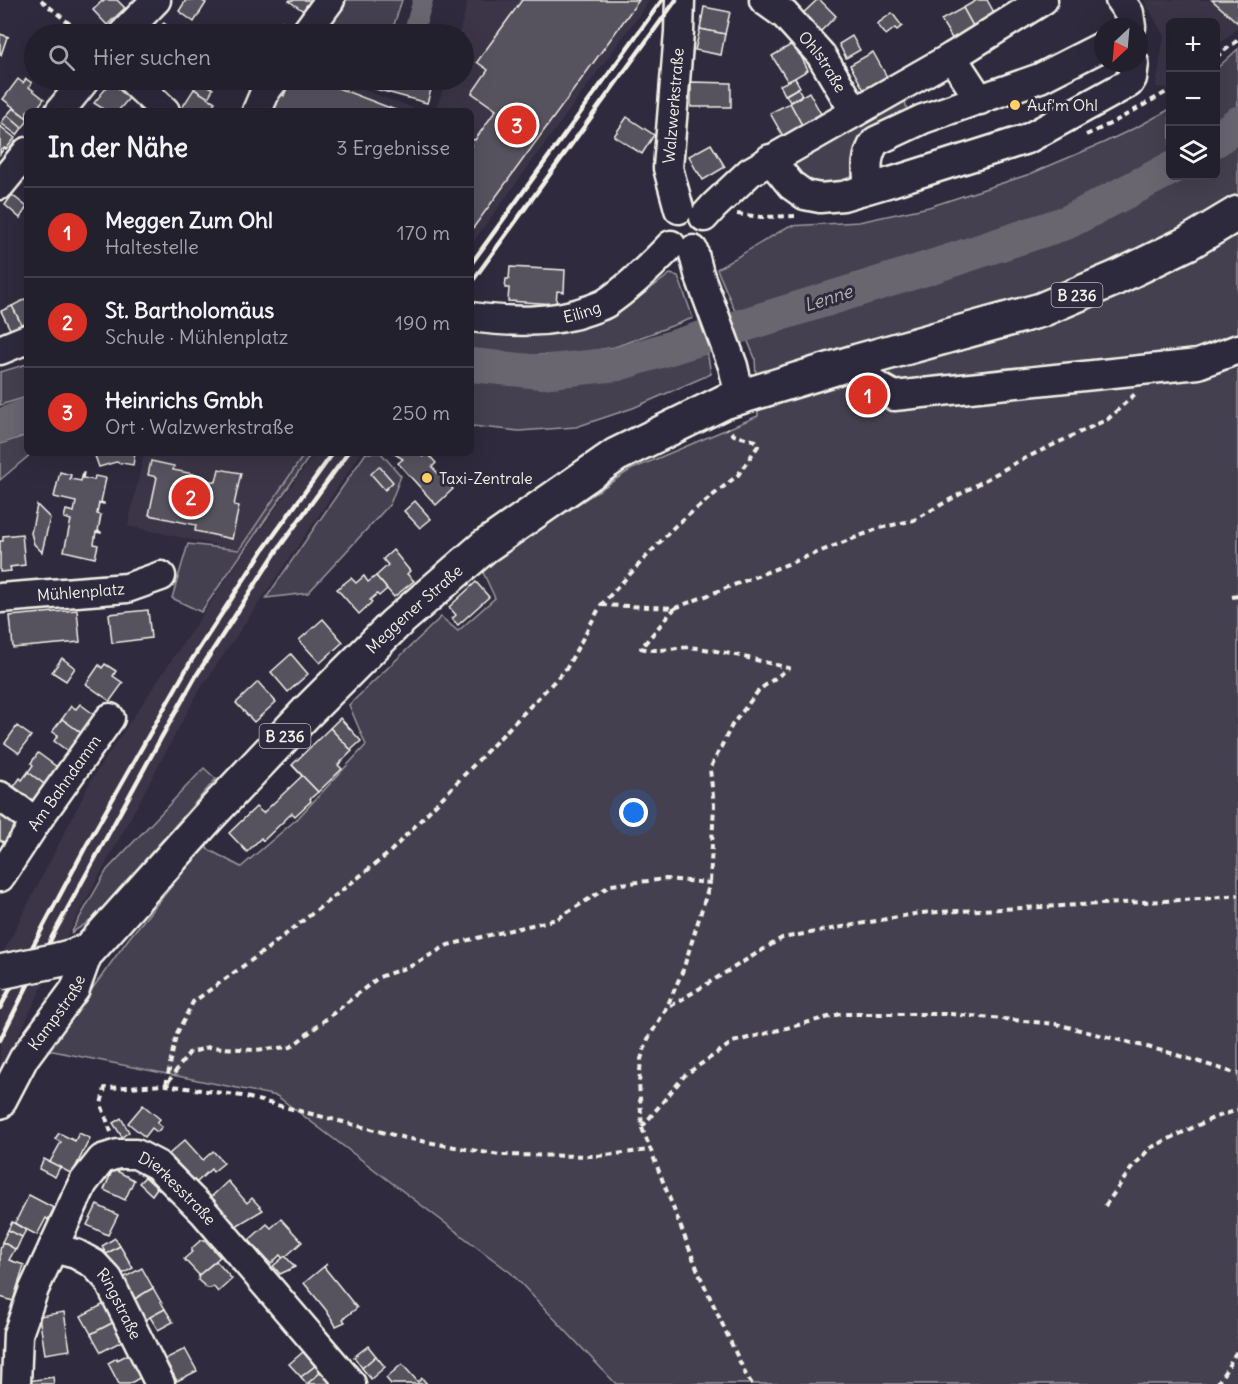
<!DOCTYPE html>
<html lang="de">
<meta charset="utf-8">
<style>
:root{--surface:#23202e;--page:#2f2d3a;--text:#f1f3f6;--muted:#a3a3aa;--line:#403e4a;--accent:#d93025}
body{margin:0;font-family:Delius,sans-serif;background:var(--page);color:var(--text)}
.controls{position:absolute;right:18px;top:18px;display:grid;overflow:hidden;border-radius:9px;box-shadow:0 6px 24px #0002}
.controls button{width:54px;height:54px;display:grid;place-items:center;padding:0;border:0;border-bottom:2px solid var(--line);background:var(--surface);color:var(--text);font:30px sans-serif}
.compass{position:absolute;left:1094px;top:18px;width:54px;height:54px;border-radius:50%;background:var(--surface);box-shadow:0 6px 24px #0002;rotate:206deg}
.you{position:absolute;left:634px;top:813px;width:21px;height:21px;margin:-15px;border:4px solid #fff;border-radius:50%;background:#1a73e8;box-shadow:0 0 0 9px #1a73e833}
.badge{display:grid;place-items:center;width:39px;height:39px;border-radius:50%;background:var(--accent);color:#fff;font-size:20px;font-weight:700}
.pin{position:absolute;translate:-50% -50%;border:3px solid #fff;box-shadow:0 2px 6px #0006}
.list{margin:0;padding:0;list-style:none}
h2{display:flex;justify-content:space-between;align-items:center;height:78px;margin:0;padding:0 24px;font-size:26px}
h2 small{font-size:20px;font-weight:400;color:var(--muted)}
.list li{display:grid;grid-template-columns:39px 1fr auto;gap:18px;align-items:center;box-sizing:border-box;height:90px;padding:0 24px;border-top:2px solid var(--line)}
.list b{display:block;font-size:22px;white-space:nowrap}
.list p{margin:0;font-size:20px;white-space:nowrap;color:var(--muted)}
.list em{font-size:20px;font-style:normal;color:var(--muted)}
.icon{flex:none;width:33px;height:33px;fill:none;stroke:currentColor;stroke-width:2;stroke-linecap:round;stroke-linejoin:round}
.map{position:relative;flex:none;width:1238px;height:1384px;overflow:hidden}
.search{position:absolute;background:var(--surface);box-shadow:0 6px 24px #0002;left:24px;top:24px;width:450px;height:66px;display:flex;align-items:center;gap:15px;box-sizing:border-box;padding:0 21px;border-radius:33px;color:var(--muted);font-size:22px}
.panel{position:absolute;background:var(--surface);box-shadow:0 6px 24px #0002;left:24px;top:108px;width:450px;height:348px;border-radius:9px}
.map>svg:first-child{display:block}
.built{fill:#3b3647}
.green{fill:#454050;stroke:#9c989c;stroke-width:1.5}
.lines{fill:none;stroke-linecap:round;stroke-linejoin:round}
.canal{stroke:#6a6670;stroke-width:20}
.river{stroke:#6a6670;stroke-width:34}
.building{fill:#56525f;stroke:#f4f1e8;stroke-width:1.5}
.minor-casing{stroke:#f4f1e8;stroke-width:33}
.major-casing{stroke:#f4f1e8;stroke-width:38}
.path{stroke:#f4f1e8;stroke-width:4;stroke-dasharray:6 4.5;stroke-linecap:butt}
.minor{stroke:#2f2a3d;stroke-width:28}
.major{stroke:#2f2a3d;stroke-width:33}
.rail{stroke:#f4f1e8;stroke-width:4.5}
.major-bridge-casing{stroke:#f4f1e8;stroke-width:38;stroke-linecap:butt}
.major-bridge{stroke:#2f2a3d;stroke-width:33}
.poi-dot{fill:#ffd166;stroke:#2f2a3d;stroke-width:2}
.labels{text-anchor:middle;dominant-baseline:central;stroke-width:6;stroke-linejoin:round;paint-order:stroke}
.shield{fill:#2f2a3d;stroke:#b9b5b5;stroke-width:1.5}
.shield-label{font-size:15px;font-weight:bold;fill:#f4f1e8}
.street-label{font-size:16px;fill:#f4f1e8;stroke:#2f2a3d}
.poi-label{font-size:16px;fill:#f4f1e8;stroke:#2f2a3d;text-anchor:start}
.water-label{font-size:18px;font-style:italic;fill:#b6b2b2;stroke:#2f2a3d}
</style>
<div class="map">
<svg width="1238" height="1384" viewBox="0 0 1238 1384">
<rect width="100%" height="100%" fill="#2f2a3d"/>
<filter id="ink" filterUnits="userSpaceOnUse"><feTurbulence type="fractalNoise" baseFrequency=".0167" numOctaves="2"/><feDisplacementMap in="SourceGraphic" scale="12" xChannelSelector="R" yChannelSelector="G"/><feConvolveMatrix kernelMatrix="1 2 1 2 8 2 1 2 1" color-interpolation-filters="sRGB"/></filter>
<g filter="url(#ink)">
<g class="built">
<path d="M468,0H650L471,245V111H433L439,101L446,80H464V34H459Z"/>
<path d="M1144,0H1238V27L1216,48V22H1170V85L1167,88L1156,87L1164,36Z"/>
<path d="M285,80H336L422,111H265Z"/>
<path d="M144,453H306L239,550L128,526Z"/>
<path d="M315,453H361L197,694L68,934L3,1067L0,1078V959L94,775L234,568Z"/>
</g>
<g class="green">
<path d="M342,0H402L391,34H331L328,21Z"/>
<path d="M1238,49V1384H616L511,1273L277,1096L48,1050L129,938L204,847L241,867L298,818L366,745L349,705L441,617L458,631L495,598L481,568L630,470L758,416L755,358L717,269L789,226L859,222L929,207L1030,174L1103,143L1139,126L1170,109V176H1216V69Z"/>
<path d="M904,98L909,117L856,171L848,181L820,189L802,183L792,165L851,126Z"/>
<path d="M670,274L678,276L693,318L615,347L573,354L509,356L471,351V332L519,335L574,330L618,313Z"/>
<path d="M706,345L711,374L633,408L576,427L519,431L471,426V376L524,383L589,380L639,370Z"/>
<path d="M27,364V397L0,405V372Z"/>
<path d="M27,435V453H32L0,480V444Z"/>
<path d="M305,453H312L201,612L172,598L188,544L239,550Z"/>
<path d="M366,453H381L401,476L390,504L308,593L266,598Z"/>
<path d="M204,768L216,779L92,920L71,933L107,870Z"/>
</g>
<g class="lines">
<path class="canal" d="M413,34L423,0"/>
<g class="river">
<path d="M1216,140L1238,123"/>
<path d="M471,365L541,372L618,364L925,269L1068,222L1170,169"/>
<path d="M0,426L27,415"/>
</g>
</g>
<g class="building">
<path d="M105,0H117L125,8L107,25L93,10L102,1L103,2Z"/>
<path d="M186,0H201L206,3L194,22L179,11Z"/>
<path d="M290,0H317L308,14L289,1Z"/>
<path d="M522,0H639L471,231V139L475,140L496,110L472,93L488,70L477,62Z"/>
<path d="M817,0H820L836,16L816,36L798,18Z"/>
<path d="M977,0H987L996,16L974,28L963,8Z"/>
<path d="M1212,0H1238V23Z"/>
<path d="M704,7L730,12L725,34L700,29Z"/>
<path d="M963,8L974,28L953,40L941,20Z"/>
<path d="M892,13L902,26L897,30L895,28L886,35L877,24Z"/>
<path d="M282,21L293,29L289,34H286L277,28Z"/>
<path d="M164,23L177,34H153Z"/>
<path d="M700,29L725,34L721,55L695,50Z"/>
<path d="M0,34L9,37H7L1,55L0,54Z"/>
<path d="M852,36L860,50L846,58L839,44Z"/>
<path d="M794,43L808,70L788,82L772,56Z"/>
<path d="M873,52L887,77L864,90L850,65Z"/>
<path d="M795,78L800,87L785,95L780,85Z"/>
<path d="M18,79L23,83L26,79L32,83L29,87L44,99L35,111H27V118L3,99Z"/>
<path d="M200,80L213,89L208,98L194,89Z"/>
<path d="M290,80H317L398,111H273L280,94L284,96Z"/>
<path d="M370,80H405L413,82L414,80H434L427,103L368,87Z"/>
<path d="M111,82L130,97L118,111H100L102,108L94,103Z"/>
<path d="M691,82L731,83V107H691Z"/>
<path d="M798,88L802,95L790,102L786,95Z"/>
<path d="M194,89L215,102L209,111H180Z"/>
<path d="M809,92L821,114L802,125L790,103Z"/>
<path d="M790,103L802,125L783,136L770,113Z"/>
<path d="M13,108L27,118V122L22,128L7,115Z"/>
<path d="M7,115L22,128L17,135L1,123Z"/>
<path d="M627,117L654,135L642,154L614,136Z"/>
<path d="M0,126L15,138L6,149L4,148L0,154Z"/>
<path d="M711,144L725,167L703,180L698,172H697L689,156Z"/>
<path d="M12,195L27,207L20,218L5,205Z"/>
<path d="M510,267L565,270L564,292L557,291L556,304L508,301L509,288H505L506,279H509Z"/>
<path d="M27,298V327L24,329L12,306Z"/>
<path d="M12,306L22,326L11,331L1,311Z"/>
<path d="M94,453H135L133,465L116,462L99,467Z"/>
<path d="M393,453H419L423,457L427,453L436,463L432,467L453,489L436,505L398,463L403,459Z"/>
<path d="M151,461L174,466L173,470L194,474V478L216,482L219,469L241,473L234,505L239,506L232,539L195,531L196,525L149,515L157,477L148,475Z"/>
<path d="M379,466L393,482L385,490L371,474Z"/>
<path d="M60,472L71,475L70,479L81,481L83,473H84L83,478L94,480L95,476L106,478L101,502L104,503V504L99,503L97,514L101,515L98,531L101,532V533L96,532L94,544L98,545L95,558L64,551L71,520L64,518L66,510L74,512L76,502L54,497Z"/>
<path d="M415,501L431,519L420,528L404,511Z"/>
<path d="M37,505L50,518L42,552L34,544L31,533Z"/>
<path d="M22,534L25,565L10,567L11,571L0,572V541H3V536Z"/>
<path d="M393,550L410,571L407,574L414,581L394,597L376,576L388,565L383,559Z"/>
<path d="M364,576L368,582L376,576L387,589L379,596L377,594L370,600L372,602L359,614L337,589L351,578L356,583Z"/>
<path d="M476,582L489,597L458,625L452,619L456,615L449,607Z"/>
<path d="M77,610L80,642L13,648L10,616Z"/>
<path d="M148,610L151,638L112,643L109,614Z"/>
<path d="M323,619L343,642L320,663L299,640Z"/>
<path d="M291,654L308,674L288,692L271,672Z"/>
<path d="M62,658L75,668L66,681L52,672Z"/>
<path d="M105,664L116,671L113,676L123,683L110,701L86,684L99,665L102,668Z"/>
<path d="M258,682L276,702L254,722L236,703Z"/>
<path d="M80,704L99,718L84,735L62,719L71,706L76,709Z"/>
<path d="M340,718L361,741L351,750L330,728Z"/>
<path d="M62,719L84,735L72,754L54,741L58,735L52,732Z"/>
<path d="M17,726L31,736L19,753L5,743Z"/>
<path d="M330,728L352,751L338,765L342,769L318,792L292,765Z"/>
<path d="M38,753L61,770L48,787L28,772L33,765L31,763Z"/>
<path d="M292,765L318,792L310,799L311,801L295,816L292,813L263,841L261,838L247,852L229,833L256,807L263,813L302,776Z"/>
<path d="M28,772L48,787L36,805L13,788L20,778L22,780Z"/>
<path d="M2,813L21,826L7,844L0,840V817Z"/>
<path d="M143,1105L160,1119L157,1123L162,1127L157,1132L152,1128L145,1137L128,1123Z"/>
<path d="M121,1118L129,1132L122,1137L113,1123Z"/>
<path d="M59,1133L75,1141L79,1133L90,1138L72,1174L50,1162L61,1142L55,1139Z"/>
<path d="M185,1140L203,1160L213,1151L224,1163L213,1172L211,1169L196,1183L169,1154Z"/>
<path d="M44,1159L60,1167L55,1177L39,1169Z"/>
<path d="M113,1169L134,1180L125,1200L104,1190Z"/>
<path d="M145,1177L157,1188L152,1195L139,1183Z"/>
<path d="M228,1181L247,1203L252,1198L263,1210L236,1226L211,1197Z"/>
<path d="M29,1195L54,1208L48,1220L46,1218L37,1235L12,1222L15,1223Z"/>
<path d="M97,1205L118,1215L108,1235L87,1225Z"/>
<path d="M281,1219L302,1242L283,1259L280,1255L271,1264L249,1240L267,1224L271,1228Z"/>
<path d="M12,1222L26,1230L22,1237L8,1230Z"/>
<path d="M8,1230L22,1237L16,1250L2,1242Z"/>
<path d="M115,1238L120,1246L106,1254L102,1246Z"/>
<path d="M201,1240H205L220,1257L199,1275L184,1259L192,1252V1248Z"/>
<path d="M2,1242L15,1249L9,1260L24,1265L13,1301L0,1297V1250Z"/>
<path d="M120,1246L133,1268L119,1276L106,1254Z"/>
<path d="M285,1256L295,1267L280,1274L273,1266Z"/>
<path d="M216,1261L232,1279L218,1292L213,1286L211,1288H207L198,1280L199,1275Z"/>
<path d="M327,1264L324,1267L357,1308L343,1319L345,1322L336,1326L326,1310L304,1283Z"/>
<path d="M142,1268L153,1288L133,1300L121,1279Z"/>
<path d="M153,1288L165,1309L145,1320L133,1300Z"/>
<path d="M104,1304L114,1322L91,1334L81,1316Z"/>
<path d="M165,1309L173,1322L158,1330L150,1317Z"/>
<path d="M64,1312L70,1350L45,1354L39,1316Z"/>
<path d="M114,1322L124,1340L101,1352L91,1334Z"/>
<path d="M368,1346L376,1356L362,1368L354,1357Z"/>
<path d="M185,1349L197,1371L177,1381L165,1359Z"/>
<path d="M303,1352L315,1366L301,1377L289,1364Z"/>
<path d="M131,1353L143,1376L129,1384H119L108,1363L117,1358V1360Z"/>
<path d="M376,1356L385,1367L371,1379L362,1368Z"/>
<path d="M402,1364L418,1382L422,1378L427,1384H391L386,1378Z"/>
<path d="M315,1366L321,1372L307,1384L301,1377Z"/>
<path d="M321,1372L332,1384H307Z"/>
<path d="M53,1377L54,1384H29L28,1381Z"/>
</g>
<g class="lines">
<defs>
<g id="minor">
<path id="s1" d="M764,0L785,15L821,55L855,112"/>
<path d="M1120,0L1129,13L1131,27"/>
<path d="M123,34L156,0"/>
<path d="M305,34L330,0"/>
<path d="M952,57L980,100"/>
<path d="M132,80L165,111"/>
<path d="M60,111L85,80"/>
<path d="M257,111L266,90L274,80"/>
<path d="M770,159L791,185L805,195L820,198L843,196L891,182L1027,139L1129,83L1132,78L1134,63"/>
<path d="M0,185L27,152"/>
<path d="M869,188C867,171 865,155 876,141L923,119L1040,78L1103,46"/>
<path id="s2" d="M679,209L668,168L679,32L680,0"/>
<path d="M704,217L714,206L750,172L952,57L1043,0"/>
<path d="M693,250L699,274L733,366L740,397"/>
<path id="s3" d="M471,317C510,322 551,324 589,310C594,308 601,306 606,303C630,287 651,266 671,245"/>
<path d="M0,350L27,339"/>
<path d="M858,361L868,381L894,396L1198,364L1238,349"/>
<path id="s4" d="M0,598L127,588L161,576"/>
<path d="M0,796L36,822"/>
<path id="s5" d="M0,877L36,822L110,718"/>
<path id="s6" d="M0,1104L24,1058L75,989L89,950"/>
<path id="s7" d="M53,1248L76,1254L94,1264L108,1279L160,1384"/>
<path id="s8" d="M16,1384L18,1334L34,1289L83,1183L102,1159L118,1154H136L157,1165L203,1211L351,1384"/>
</g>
<g id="major">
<path id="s9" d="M58,960L73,956L89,950L208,817L307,712L395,624L484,547L616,455L724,402L858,361L1041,310L1114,279L1188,243L1238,213"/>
</g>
</defs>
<use href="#minor" class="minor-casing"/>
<use href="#major" class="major-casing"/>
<g class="path">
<path d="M41,0L82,34"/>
<path d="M1216,57L1238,40"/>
<path d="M1086,135L1112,123L1170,90"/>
<path d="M737,214L762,217L795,216"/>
<path d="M1232,597L1238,596"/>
<path d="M601,605L675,608L641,648C662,654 677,645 697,648C728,652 759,661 789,668L759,690L732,725L710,769L714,805L710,883"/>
<path d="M675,608L880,528L914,520L1017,462L1108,419L1135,394"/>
<path d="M168,1082L189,1053L209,1047L253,1050L291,1047L379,977L411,966L448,945L557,919L611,885L666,879L710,883L683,970L666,1009"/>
<path d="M166,1085L176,1035L193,1002L267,949L388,854L566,669L601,605L675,526L738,475L758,446L756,441L734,435L727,428"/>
<path d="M642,1127L685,1075L733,1042L840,1014H951L1056,1024L1167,1052L1238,1074"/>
<path d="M111,1132L101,1104L105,1088L166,1085L242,1096L405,1138L499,1155L597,1156L650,1150"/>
<path d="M1105,1206L1131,1169L1150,1148L1213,1118L1238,1110"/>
<path d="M752,1384L746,1375L700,1276L642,1128L639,1083L641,1059L648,1039L666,1009L782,938L920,913L1202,899L1238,895"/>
<path d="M1217,1384L1226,1370L1238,1349"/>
</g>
<use href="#minor" class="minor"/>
<use href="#major" class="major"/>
<g class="rail">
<path d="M471,264L662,0"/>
<path d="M471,283L676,0"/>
<path d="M0,1008L86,846L191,661L263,550L333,453"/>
<path d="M0,1040L53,935L161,738L196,676L278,549L348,453"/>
</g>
<defs>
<path id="major-bridge" d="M0,972L58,960"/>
</defs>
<use href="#major-bridge" class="major-bridge-casing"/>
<use href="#major-bridge" class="major-bridge"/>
</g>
</g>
<g class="poi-dot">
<circle cx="1015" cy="105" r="6"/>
<circle cx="427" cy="478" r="6"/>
</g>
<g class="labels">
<g class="shield">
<rect x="1051.5" y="283" width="51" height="24" rx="4.5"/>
<rect x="259.5" y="724" width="51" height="24" rx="4.5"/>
</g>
<g class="shield-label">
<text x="1077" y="295">B 236</text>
<text x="285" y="736">B 236</text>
</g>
<g class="street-label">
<text stroke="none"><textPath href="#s1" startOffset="86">Ohlstraße</textPath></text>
<text stroke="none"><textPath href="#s2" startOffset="105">Walzwerkstraße</textPath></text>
<text stroke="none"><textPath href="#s3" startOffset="112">Eiling</textPath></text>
<text stroke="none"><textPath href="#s4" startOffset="81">Mühlenplatz</textPath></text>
<text stroke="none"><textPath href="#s9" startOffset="504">Meggener Straße</textPath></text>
<text stroke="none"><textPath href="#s5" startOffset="114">Am Bahndamm</textPath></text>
<text stroke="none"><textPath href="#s6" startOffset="108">Kampstraße</textPath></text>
<text stroke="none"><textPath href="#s8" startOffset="334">Dierkesstraße</textPath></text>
<text stroke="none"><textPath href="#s7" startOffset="92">Ringstraße</textPath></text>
</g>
<g class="poi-label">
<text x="1027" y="105">Auf'm Ohl</text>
<text x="439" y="478">Taxi-Zentrale</text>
</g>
<g class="water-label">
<text transform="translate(828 298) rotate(-18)">Lenne</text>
</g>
</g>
</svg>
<div class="controls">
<button>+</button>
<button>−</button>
<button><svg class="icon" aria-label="layers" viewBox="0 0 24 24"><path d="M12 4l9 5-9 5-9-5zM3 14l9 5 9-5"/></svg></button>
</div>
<svg class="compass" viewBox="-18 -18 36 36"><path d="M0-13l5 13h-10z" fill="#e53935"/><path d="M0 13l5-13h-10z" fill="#a3a3aa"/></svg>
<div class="you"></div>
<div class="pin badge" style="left:868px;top:395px">1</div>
<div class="pin badge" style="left:191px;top:497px">2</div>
<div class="pin badge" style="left:517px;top:125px">3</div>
<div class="search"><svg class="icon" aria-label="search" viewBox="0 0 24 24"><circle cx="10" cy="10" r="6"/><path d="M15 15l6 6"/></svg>Hier suchen</div>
<section class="panel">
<h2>In der Nähe<small>3 Ergebnisse</small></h2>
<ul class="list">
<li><span class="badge">1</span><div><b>Meggen Zum Ohl</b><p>Haltestelle</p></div><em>170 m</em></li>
<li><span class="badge">2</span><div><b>St. Bartholomäus</b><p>Schule · Mühlenplatz</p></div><em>190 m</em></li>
<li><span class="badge">3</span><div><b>Heinrichs Gmbh</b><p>Ort · Walzwerkstraße</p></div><em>250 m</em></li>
</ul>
</section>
</div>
